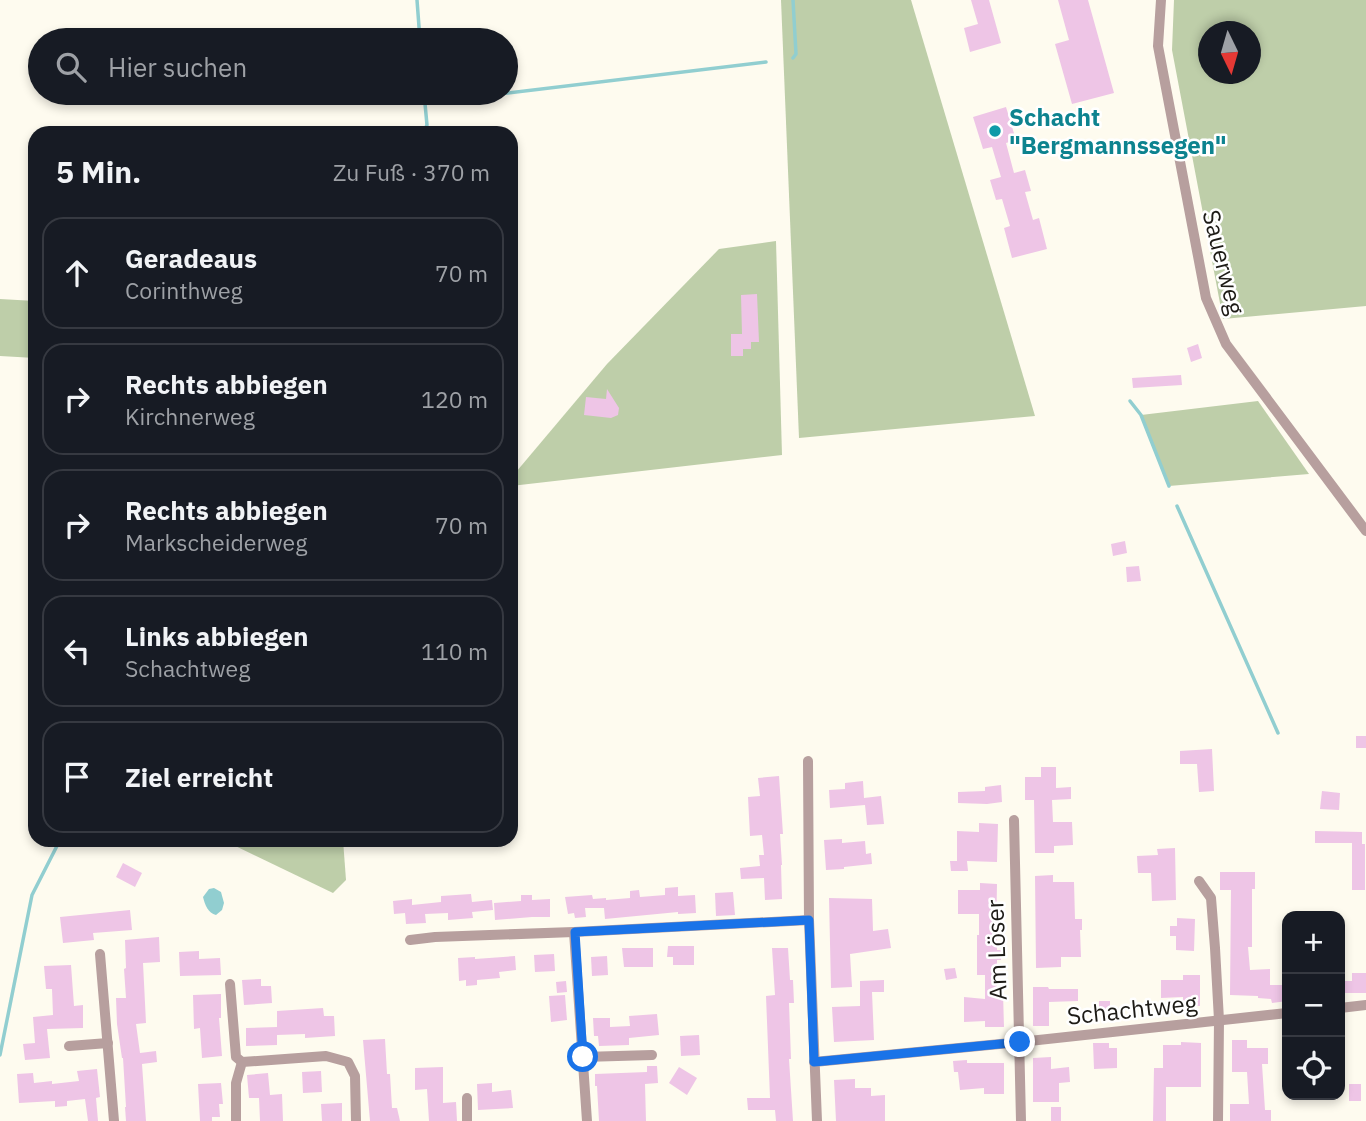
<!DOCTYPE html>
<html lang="de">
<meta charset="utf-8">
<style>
:root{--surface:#171b24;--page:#242831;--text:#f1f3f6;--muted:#9ea1a6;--line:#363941}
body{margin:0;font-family:"IBM Plex Sans",sans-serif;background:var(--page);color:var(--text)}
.controls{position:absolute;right:21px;bottom:21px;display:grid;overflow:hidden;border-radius:14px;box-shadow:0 4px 10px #0003}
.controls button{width:63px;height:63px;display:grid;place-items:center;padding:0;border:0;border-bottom:2px solid var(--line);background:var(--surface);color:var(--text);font:35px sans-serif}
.compass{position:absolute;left:1198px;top:21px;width:63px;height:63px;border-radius:50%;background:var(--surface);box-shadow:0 4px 10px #0003;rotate:175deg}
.stop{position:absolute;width:21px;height:21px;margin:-16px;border:5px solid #1a73e8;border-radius:50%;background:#fff}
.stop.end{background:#1a73e8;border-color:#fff;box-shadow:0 2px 7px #0008}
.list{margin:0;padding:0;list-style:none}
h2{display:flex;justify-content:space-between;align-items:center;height:91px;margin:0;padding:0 28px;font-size:30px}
h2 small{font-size:23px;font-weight:400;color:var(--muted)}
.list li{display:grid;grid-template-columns:46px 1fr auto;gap:21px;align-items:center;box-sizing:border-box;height:112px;margin:0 14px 14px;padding:0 14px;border:2px solid var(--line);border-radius:21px}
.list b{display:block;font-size:26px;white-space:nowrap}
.list p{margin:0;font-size:23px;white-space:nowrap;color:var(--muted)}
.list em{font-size:23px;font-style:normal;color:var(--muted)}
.icon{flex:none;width:38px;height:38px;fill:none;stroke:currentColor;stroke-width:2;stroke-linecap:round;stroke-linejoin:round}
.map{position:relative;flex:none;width:1366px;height:1121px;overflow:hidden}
.search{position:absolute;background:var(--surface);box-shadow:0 4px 10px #0003;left:28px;top:28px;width:490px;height:77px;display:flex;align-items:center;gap:18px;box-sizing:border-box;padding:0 24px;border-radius:38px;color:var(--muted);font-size:26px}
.panel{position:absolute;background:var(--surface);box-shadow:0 4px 10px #0003;left:28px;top:126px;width:490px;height:721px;border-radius:21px}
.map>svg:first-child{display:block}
.green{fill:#becea9;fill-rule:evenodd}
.water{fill:#91ced0}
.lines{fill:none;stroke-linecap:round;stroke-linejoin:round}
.stream{stroke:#91ced0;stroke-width:3.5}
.building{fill:#eec5e6}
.street{stroke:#b79f9e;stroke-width:10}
.route{stroke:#1a73e8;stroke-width:9}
.culture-dot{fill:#0f9aa8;stroke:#fff;stroke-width:2.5}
.labels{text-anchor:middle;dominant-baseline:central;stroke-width:5;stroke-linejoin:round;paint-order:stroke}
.culture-label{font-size:24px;font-weight:bold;fill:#0d838f;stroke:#fff;text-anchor:start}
.street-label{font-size:24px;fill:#1d1b16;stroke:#fff}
</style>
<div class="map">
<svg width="1366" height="1121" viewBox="0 0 1366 1121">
<rect width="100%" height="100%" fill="#fefbef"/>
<g class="green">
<path d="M781,0H911L1035,416L799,438Z"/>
<path d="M1174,0H1366V306L1223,319L1172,50ZM1208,32H1250V74H1208Z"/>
<path d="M776,241L782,455L511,486V478L607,364L719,249Z"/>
<path d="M0,299L35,301V358L0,356Z"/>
<path d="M1258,401L1309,474L1169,486L1141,415Z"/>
<path d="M223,840H343L346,880L333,893Z"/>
</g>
<path class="water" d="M214,888L221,892L224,903L222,910L216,915C208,913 205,905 203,897L209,889Z"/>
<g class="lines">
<g class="stream">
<path d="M417,0L420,40"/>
<path d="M793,58L796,54L793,0"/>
<path d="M425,103L766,62"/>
<path d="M423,133L427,125L424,93"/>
<path d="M1130,401L1141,415L1169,486"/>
<path d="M1177,506L1278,733"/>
<path d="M0,1055L32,895L60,840"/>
</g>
</g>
<g class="building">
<path d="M971,0H989L1001,43L970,52L964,28L978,24Z"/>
<path d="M1058,0H1088L1114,93L1072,104L1055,44L1069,40Z"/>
<path d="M1006,107L1016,140L1006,143L1014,173L1025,170L1031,191L1025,192L1033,220L1039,218L1047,249L1012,258L1004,228L1010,226L1002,199L996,200L990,180L1001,177L992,147L983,149L973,117Z"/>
<path d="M757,294L759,342H751V349H743V356H731V334H742L741,295Z"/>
<path d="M1198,344L1202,358L1191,362L1187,348Z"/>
<path d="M1181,375L1182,385L1133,388L1132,378Z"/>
<path d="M607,389L619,408L618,415L611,418L584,415L586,397L606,399Z"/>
<path d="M1125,541L1127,553L1113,556L1111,544Z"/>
<path d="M1139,566L1141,581L1127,582L1126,567Z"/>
<rect x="1356" y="736" width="10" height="12"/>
<path d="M1212,749L1214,791L1199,792L1197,764H1180V751Z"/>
<path d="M1041,767H1056V788L1071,787V799L1052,800L1053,822H1072L1073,845L1054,846V853H1035L1034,800H1025V777H1041Z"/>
<path d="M779,776L783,834H780L782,865H781L782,899L765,900L764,878L741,879L740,868L760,866L759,855H764L762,835L750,836L748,797L760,796L758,778Z"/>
<path d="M863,781L864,798L881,796L884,824L867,825L865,805L830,808L829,790L845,789V783Z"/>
<path d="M1001,785L1002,802L987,804L958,803V792L985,791V787Z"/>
<path d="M1322,791L1340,793L1339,810L1320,809Z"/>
<path d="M979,823L998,824L997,862L967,861L968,871H951L950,861H957V831L979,832Z"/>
<path d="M1315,831L1362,832V844H1365V890H1352V843H1315Z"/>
<path d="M842,839V843L865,841L866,854L871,853L872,864L844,867V869L826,870L824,840Z"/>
<path d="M1175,848L1176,900L1152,901L1151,873H1138L1137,856L1158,855L1157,849Z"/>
<path d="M123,863L142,873L135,887L116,877Z"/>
<path d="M1220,872H1255V889H1252V947H1248L1250,970L1270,969V985H1287V1001L1272,1003L1271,999L1258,998V996L1230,995L1231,890H1220Z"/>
<path d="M1053,875V882H1074L1075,919H1082V930H1080L1081,957H1061V967L1036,968L1035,876Z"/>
<path d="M980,883L997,884L996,935H997V950H1001V960H997V993H1003L1004,1027H985V1021L964,1022V997L985,999V975H977V935H979V914H958V890H980Z"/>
<path d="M678,887V896L695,895L696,913L678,914V912L605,919L604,908H585L586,917L575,918L574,913L568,914L565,897L592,895L593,899L606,898V900L630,898V891L639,890L640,897L665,895V888Z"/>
<path d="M733,892L735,915L716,916L715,893Z"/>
<path d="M471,894L472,902L492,900L493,910L472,912L473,918L448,920V913L425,914L426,923L406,924L405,913L394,914L393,901L412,899V905L441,902V896Z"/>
<path d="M521,895H532V900L550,899V917H532L495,920L494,903L521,901Z"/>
<path d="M829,898L872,899L873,931L888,929L891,948L850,954L852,987L831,988Z"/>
<path d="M130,910L132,930L93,933L94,940L63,943L60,917Z"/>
<path d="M1177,918L1195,919L1194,951L1176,950V936H1170V926H1177Z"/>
<path d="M159,937L160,962L143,963L146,1023L136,1024L140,1053L156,1051L157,1062L142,1064L146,1121H126L125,1107H126L123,1058H122L117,1024L116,998H126L124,969L126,968L125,940Z"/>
<path d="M668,946H694V965H673V957H667Z"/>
<path d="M622,948H653V967H624Z"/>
<path d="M772,948H788L790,980H793L794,1003H789L791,1059H789L793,1121H776L775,1110H748L747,1098H770L766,996L775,995Z"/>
<path d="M199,951V959L220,958L221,975L180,976L179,952Z"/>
<path d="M554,954L555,971L535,972L534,955Z"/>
<path d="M515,956L516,970L499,972L500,978L477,980V985L466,986V980L459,981L458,958L475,957V959Z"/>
<path d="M607,956L608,975L592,976L591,957Z"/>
<path d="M71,965L74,1006L83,1005V1028L47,1029L50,1058L25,1060L23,1044L35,1043L33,1017L53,1015L52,989H46L44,966Z"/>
<path d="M955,968L957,978L946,980L944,969Z"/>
<path d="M1352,973H1366V993H1340V981H1352Z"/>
<path d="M1183,975H1200V1006H1183V997L1161,998V980H1183Z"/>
<path d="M261,979V986H271L272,1003L244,1005L242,980Z"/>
<path d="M884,980V992H872L874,1040L834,1042L832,1007L860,1006V981Z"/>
<path d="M566,981L567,992L557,993L556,982Z"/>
<path d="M1033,987H1048L1049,989H1078V1001L1049,1002V1026H1033Z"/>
<path d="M221,994V1018H219L222,1056L202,1058L200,1028L194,1029L193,995Z"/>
<path d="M565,995L567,1020L551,1022L549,996Z"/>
<rect x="1099" y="1001" width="11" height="12"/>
<path d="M323,1008L324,1016H334L335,1036L305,1038V1034L277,1035V1011Z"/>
<path d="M657,1014L659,1035L629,1038V1045L599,1046L598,1036H594L593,1018H610V1027L630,1026L629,1016Z"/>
<path d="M277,1027V1045L246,1046V1028Z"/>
<path d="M699,1035L700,1055L681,1056L680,1036Z"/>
<path d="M385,1039L387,1074H390L392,1108H397L400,1121H370L363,1040Z"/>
<path d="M1232,1040H1247V1048H1268V1064H1262L1265,1110H1271V1121H1230V1104H1249L1247,1072H1232Z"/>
<path d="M1181,1042L1201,1043V1087H1166V1121H1153L1154,1068H1163V1045H1181Z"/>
<path d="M1093,1043H1109V1048H1117V1068L1094,1069Z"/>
<path d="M1051,1057V1069L1069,1067L1070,1082L1059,1083V1102H1033V1058Z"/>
<path d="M967,1060V1063H1004V1094H984V1088L960,1090L958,1072H954L953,1061Z"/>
<path d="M647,1066H657L658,1083L645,1084L646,1121H599L597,1086H595V1074L647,1072Z"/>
<path d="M443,1067V1103L456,1102L457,1121H429L427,1089L415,1090V1068Z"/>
<path d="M679,1067L697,1078L687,1095L669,1083Z"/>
<path d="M97,1069L100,1097L96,1098L98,1121H88L85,1099L67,1101V1106L55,1107V1101L19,1103L17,1074L33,1073L34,1083L52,1081V1084L79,1081L77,1071Z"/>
<path d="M321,1071L322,1092L303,1093L302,1072Z"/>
<path d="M268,1073L270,1095L282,1094L283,1121H260L259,1098H249L247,1075Z"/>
<path d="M855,1079V1088H871V1096L885,1095V1121H836L834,1080Z"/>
<path d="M221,1083L223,1104H219L220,1117H212V1121H200L198,1084Z"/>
<path d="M492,1083V1092L511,1090L513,1108L478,1110L477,1084Z"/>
<rect x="1349" y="1084" width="12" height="17"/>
<path d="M342,1103V1121H322L321,1104Z"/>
<rect x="1051" y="1107" width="10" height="14"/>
</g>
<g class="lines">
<g class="street">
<path d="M1161,0L1158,46L1206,298L1226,344L1366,531"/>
<path d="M808,761L809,920L817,1121"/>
<path d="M1014,820L1021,1121"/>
<path d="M1199,881L1211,898L1215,948L1219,1020L1218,1121"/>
<path d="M574,932L587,1121"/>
<path d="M410,940L435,937L574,932L809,920"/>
<path d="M100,954L114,1121"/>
<path d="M230,984L236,1057L242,1062"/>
<path d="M1340,1008L1366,1005"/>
<path d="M69,1046L108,1043"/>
<path d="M583,1057L652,1055"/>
<path d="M814,1062L1020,1042L1287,1013"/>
<path d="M467,1098V1121"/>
<path d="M236,1121V1083L242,1062L326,1056L348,1062L355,1076L356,1121"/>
</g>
</g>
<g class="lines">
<path class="route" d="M583,1057L575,932L809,920L814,1062L1020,1042"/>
</g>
<circle class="culture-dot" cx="995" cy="131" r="7"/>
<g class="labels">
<g class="culture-label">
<text x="1009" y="117">Schacht<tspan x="1009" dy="28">"Bergmannssegen"</tspan></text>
</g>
<g class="street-label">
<text transform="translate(1224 262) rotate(76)">Sauerweg</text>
<text transform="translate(996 950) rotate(-92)">Am Löser</text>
<text transform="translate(1132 1009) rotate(-6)">Schachtweg</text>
</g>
</g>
</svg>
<div class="controls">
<button>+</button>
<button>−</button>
<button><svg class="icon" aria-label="locate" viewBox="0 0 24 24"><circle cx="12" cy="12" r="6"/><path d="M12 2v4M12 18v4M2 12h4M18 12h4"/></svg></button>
</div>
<svg class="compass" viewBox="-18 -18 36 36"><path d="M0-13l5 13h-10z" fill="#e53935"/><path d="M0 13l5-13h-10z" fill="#9ea1a6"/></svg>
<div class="stop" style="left:583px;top:1057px"></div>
<div class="stop end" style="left:1020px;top:1042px"></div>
<div class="search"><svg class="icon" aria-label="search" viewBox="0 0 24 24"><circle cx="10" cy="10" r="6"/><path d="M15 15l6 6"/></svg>Hier suchen</div>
<section class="panel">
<h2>5 Min.<small>Zu Fuß · 370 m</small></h2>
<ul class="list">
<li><svg class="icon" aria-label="ahead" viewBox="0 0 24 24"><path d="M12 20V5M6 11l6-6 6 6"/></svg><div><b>Geradeaus</b><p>Corinthweg</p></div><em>70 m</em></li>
<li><svg class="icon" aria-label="right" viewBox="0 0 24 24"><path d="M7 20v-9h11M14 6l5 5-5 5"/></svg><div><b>Rechts abbiegen</b><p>Kirchnerweg</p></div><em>120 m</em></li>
<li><svg class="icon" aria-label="right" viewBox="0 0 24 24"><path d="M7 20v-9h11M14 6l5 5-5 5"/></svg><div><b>Rechts abbiegen</b><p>Markscheiderweg</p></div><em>70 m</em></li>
<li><svg class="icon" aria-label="left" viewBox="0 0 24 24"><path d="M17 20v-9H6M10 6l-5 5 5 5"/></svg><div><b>Links abbiegen</b><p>Schachtweg</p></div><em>110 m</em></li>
<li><svg class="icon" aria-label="arrive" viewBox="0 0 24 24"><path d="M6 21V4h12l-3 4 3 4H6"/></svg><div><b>Ziel erreicht</b></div></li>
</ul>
</section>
</div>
